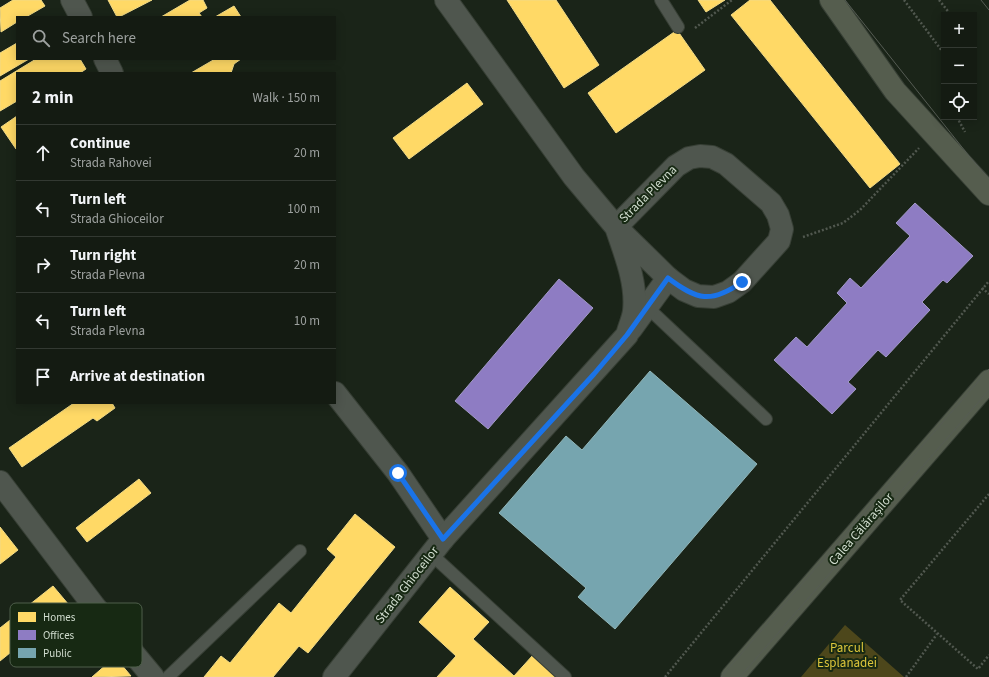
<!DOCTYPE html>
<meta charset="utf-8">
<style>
:root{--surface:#141b12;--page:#1d241b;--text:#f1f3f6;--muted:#9da19f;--line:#333932}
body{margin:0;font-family:"Source Sans 3",sans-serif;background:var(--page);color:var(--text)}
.controls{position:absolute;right:12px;top:12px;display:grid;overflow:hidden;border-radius:0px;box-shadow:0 2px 10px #0003}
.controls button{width:36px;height:36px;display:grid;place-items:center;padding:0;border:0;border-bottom:1px solid var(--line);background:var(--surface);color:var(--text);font:20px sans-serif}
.stop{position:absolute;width:12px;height:12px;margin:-9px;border:3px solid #1a73e8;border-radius:50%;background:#fff}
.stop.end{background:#1a73e8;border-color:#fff;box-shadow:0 1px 4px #0008}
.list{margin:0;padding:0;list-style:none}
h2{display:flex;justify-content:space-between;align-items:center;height:52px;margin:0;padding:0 16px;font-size:17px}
h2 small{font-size:13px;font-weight:400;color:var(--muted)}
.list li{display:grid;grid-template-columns:26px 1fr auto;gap:12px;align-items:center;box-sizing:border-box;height:56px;padding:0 16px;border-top:1px solid var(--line)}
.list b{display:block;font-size:15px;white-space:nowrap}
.list p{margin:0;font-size:13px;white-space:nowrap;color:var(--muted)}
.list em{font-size:13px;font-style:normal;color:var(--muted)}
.icon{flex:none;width:22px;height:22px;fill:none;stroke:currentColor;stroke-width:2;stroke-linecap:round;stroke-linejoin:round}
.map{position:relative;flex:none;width:989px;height:677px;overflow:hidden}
.search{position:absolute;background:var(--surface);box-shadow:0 2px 10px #0003;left:16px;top:16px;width:320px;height:44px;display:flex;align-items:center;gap:10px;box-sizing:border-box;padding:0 14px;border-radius:0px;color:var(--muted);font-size:15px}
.panel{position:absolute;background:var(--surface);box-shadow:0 2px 10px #0003;left:16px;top:72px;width:320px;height:332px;border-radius:0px}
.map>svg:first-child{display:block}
.green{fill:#4d471b}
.homes{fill:#ffd966;stroke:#f1da86}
.offices{fill:#8e7cc3;stroke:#a299c7}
.public{fill:#76a5af;stroke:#91b6b9}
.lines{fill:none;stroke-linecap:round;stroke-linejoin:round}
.service-casing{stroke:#373f35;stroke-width:14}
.minor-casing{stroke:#373f35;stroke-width:24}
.primary-casing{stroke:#373f35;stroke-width:24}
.path{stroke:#51584f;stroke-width:2.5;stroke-dasharray:2 2;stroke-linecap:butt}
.service{stroke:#4f564e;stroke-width:12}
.minor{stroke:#4f564e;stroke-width:22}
.primary{stroke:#555d4e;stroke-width:22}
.tram{stroke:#565c54;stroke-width:1}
.route{stroke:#1a73e8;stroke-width:5}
.labels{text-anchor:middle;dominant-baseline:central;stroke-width:4;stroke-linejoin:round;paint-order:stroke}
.street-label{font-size:13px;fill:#d1ddcf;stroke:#172913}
.park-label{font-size:13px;fill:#ddc63b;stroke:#172913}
.key{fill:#172913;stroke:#4f5f4b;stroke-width:1}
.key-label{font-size:11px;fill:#d1ddcf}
</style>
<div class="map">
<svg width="989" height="677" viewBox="0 0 989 677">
<rect width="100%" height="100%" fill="#1a2418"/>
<path class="green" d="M845,625L904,677H801Z"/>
<g class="homes">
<path d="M13,0H41L45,6L26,17H17V22L1,32L0,8Z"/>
<path d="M108,0H152L119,17H117Z"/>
<path d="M190,0H203L207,8L199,13L202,17H161Z"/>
<path d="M507,0H556L599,65L564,88Z"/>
<path d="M698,0H725L706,12Z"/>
<path d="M750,0H770L900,164L870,188L731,15Z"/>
<path d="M234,6L241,17H215Z"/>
<path d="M677,30L705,70L616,133L588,93Z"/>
<path d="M17,43V59H29L0,76V53Z"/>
<path d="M36,59H80L86,69L80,73H17V101L0,111V81Z"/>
<path d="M215,59H241L234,64L231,73H191Z"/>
<path d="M467,83L483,104L409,159L393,138Z"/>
<path d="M17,116V148L16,149L1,127Z"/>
<path d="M74,403H112L115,408L97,421L93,418L22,467L9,448Z"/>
<path d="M139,479L151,493L87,542L76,528Z"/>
<path d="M355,514L395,547L308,653L299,646L273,677H204L221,656L230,663L279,603L291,613L336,557L327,549Z"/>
<path d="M0,527L18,550L0,564Z"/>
<path d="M53,586L69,605L0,661V628Z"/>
<path d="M450,587L489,622L473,639L514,676L533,655L557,677H437L456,656L419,622Z"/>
<path d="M115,657L131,676L92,677Z"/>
</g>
<g class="offices">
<path d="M915,203L973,256L947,283L943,280L922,302L930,310L886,357L878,350L848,382L856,389L832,414L774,360L796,337L807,347L847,303L837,293L850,278L861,288L910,236L896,223Z"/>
<path d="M559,279L593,308L488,429L455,401Z"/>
</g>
<path class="public" d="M650,371L757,464L615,629L578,597L586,588L499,513L566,436L582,450Z"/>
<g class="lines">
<defs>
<g id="service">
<path d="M661,0L678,27"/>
<path d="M647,307L766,419"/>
<path d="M431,554L565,677"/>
<path d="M168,677L300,551"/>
</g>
<g id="minor">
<path d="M72,0L81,17"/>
<path d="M105,59L112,73"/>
<path d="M631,329L668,278"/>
<path d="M335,393L398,473L443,539"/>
<path d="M0,482L94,606L153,677"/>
<path d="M334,677L443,539L627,335C629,327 633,319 634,311C637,282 625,254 616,227L676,166L689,158L700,156L712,157L726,164L771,203L778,215L782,229L779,241L742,282L728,292L714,297L698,296L684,290L668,278L616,227L574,177L446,0"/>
</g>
<g id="primary">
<path d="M831,0L895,91L989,194"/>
<path d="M732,677L989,381"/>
</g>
</defs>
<use href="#service" class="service-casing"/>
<use href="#minor" class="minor-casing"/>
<use href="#primary" class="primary-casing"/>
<g class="path">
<path d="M904,0L942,51L944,50"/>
<path d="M939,0L951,15"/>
<path d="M695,28L732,0"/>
<path d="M942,51L944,56"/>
<path d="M957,117L965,132"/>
<path d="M803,237L843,223L860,210L919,148"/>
<path d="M982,288L989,294"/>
<path d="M989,494L900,600L978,669L989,655"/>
<path d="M665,677L989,281"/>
<path d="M906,677L937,634"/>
</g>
<use href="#service" class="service"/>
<use href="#minor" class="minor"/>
<use href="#primary" class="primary"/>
<g class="tram">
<path d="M845,0L969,156L989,179"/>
<path d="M981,0L989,10"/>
<path d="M721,677L989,369"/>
<path d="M740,677L989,390"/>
</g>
</g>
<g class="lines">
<path class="route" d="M398,473L443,539L594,374L627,335L668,278C697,300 711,304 742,282"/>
</g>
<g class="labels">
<g class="street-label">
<text transform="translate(648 194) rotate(-45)">Strada Plevna</text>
<text transform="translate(861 529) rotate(-49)">Calea Călărașilor</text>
<text transform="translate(407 585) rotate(-52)">Strada Ghioceilor</text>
</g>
<g class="park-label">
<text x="847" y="648">Parcul<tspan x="847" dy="15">Esplanadei</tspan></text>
</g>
</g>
<rect x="10" y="603" width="132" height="64" rx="6" class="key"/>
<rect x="18" y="612" width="18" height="10" fill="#ffd966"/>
<rect x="18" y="630" width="18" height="10" fill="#8e7cc3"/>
<rect x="18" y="648" width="18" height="10" fill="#76a5af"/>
<g class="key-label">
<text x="43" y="621">Homes</text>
<text x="43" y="639">Offices</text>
<text x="43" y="657">Public</text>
</g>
</svg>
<div class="controls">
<button>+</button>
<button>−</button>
<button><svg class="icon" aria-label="locate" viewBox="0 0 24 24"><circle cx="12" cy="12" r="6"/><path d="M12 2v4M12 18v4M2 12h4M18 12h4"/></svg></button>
</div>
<div class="stop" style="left:398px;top:473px"></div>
<div class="stop end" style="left:742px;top:282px"></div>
<div class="search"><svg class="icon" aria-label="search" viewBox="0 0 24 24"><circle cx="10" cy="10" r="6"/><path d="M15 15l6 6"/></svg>Search here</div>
<section class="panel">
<h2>2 min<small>Walk · 150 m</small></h2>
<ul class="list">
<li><svg class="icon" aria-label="ahead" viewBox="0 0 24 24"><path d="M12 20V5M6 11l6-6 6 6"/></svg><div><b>Continue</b><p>Strada Rahovei</p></div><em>20 m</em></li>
<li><svg class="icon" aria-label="left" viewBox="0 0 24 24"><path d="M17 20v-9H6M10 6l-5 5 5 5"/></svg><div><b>Turn left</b><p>Strada Ghioceilor</p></div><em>100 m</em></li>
<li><svg class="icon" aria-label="right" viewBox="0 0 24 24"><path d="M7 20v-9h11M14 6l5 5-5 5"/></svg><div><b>Turn right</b><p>Strada Plevna</p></div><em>20 m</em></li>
<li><svg class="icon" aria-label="left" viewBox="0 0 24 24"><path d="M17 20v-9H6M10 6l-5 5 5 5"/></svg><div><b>Turn left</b><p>Strada Plevna</p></div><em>10 m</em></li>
<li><svg class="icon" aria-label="arrive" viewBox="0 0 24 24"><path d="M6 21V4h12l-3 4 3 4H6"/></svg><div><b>Arrive at destination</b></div></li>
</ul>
</section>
</div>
